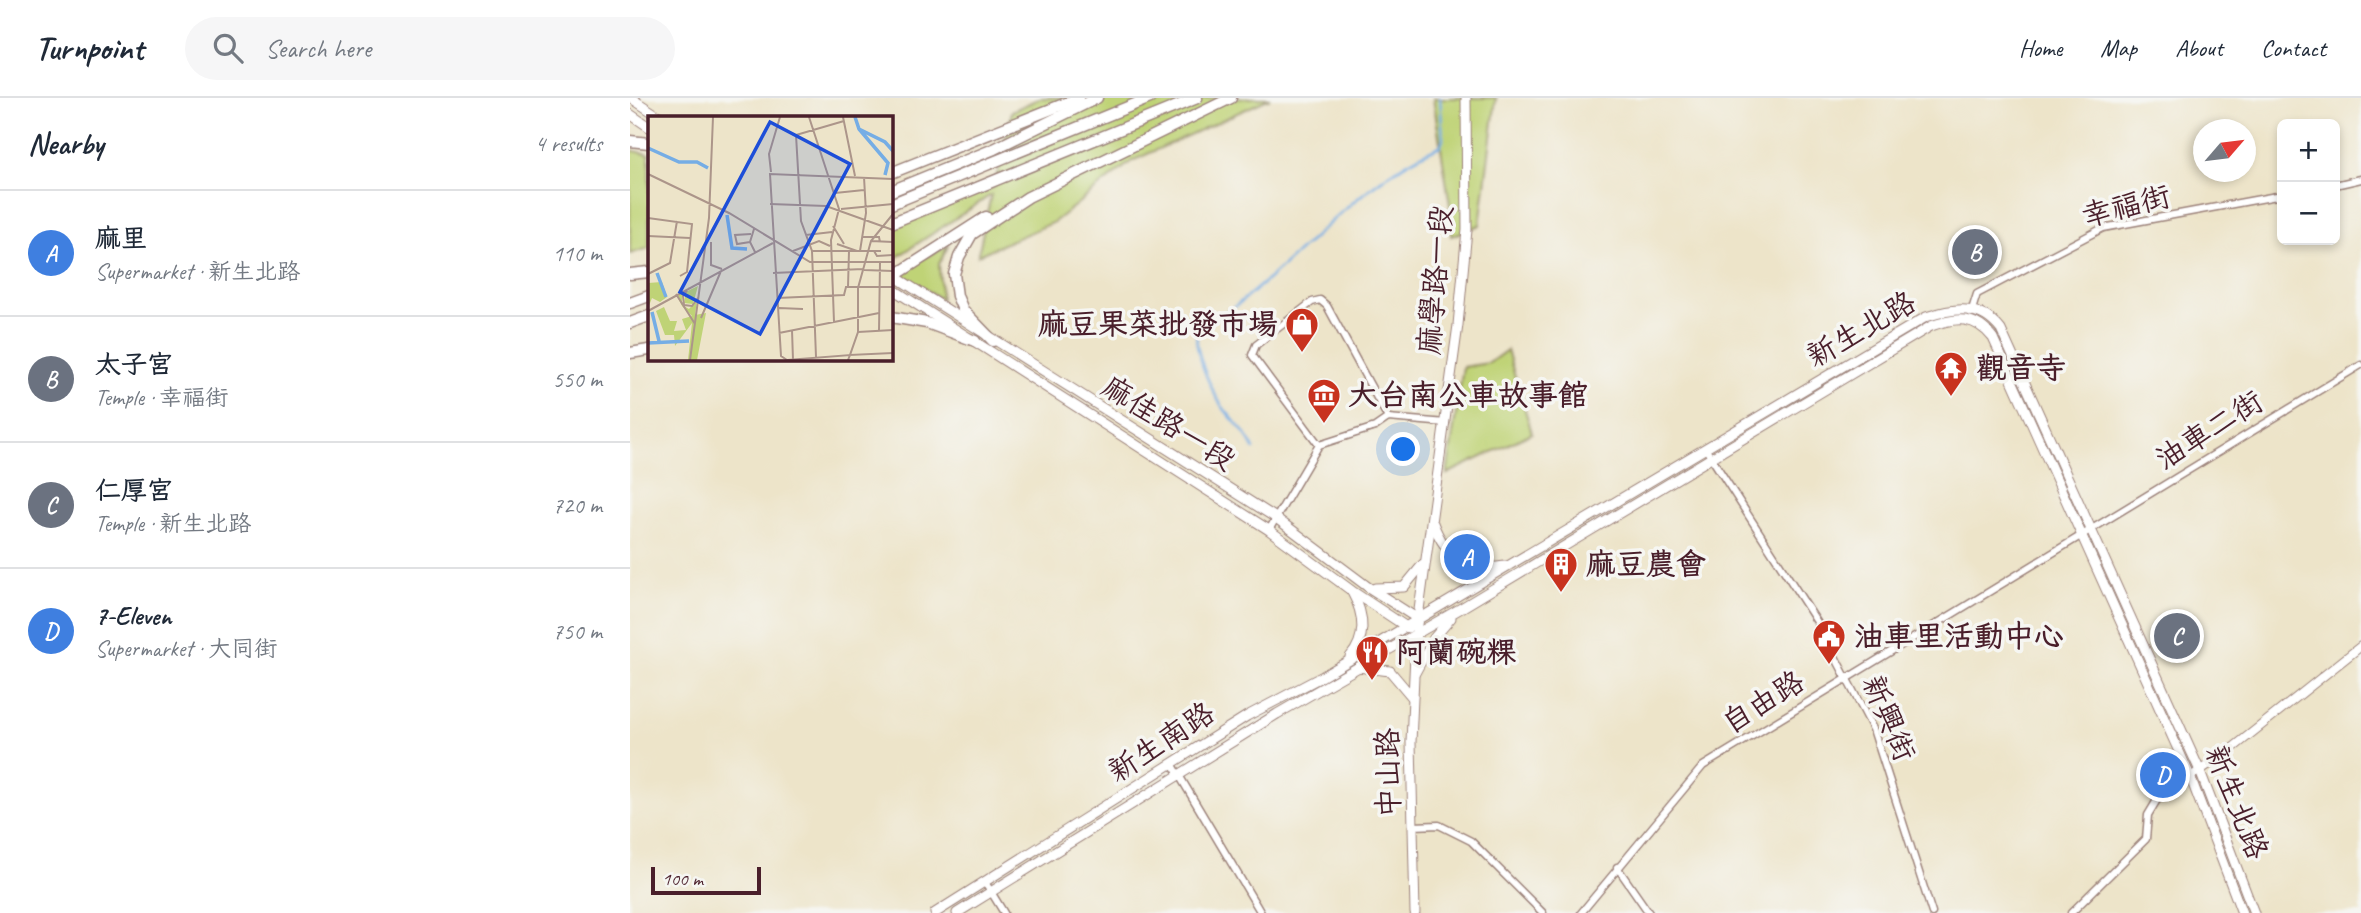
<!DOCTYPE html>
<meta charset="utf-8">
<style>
:root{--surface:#fff;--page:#f6f6f7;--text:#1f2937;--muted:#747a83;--line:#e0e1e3;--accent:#0f766e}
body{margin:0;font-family:Caveat,"LXGW WenKai TC",sans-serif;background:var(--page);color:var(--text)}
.controls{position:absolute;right:21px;top:21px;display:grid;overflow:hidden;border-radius:10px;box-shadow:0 4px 10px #0003}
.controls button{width:63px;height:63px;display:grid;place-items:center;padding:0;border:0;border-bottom:2px solid var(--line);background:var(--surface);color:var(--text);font:35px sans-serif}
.compass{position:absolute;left:1563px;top:21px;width:63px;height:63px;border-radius:50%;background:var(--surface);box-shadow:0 4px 10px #0003;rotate:62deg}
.scale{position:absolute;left:21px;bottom:18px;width:110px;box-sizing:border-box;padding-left:7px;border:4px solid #4a1f2b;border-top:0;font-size:19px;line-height:24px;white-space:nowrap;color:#4a1f2b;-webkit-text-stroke:5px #f6f6f2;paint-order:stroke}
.you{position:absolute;left:774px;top:352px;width:24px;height:24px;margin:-18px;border:5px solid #fff;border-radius:50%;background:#1a73e8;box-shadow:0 0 0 10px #1a73e833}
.badge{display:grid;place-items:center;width:46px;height:46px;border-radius:50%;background:var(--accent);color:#fff;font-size:23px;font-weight:700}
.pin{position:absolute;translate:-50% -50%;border:4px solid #fff;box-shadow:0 2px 7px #0006}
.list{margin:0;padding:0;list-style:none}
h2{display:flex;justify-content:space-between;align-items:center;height:91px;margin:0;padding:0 28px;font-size:30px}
h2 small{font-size:23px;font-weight:400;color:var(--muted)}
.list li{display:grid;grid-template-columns:46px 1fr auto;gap:21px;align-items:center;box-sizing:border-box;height:126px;padding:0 28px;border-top:2px solid var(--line)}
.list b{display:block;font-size:26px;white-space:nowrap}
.list p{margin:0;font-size:23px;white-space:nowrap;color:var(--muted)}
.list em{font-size:23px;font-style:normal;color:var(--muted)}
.icon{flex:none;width:38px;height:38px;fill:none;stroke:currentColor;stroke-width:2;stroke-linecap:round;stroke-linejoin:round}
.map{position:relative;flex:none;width:1731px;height:815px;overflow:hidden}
header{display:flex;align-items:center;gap:42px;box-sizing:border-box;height:98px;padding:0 35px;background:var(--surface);border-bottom:2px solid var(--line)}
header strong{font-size:33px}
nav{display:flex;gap:38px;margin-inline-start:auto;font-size:24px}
.search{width:490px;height:63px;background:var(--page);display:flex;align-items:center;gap:18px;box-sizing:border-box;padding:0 24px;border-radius:38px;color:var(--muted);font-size:26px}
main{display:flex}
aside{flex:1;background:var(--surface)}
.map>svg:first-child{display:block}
.green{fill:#bfd376;stroke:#847950;stroke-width:2}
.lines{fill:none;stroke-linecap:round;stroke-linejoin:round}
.stream{stroke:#75ade5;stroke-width:2.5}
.minor-casing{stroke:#9c827a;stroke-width:9}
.tertiary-casing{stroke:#9c827a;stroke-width:10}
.secondary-casing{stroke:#9c827a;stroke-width:11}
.motorway-casing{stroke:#9c827a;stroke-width:13}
.minor{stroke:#fff;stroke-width:6}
.tertiary{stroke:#fff;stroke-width:8}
.secondary{stroke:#fff;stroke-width:9}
.motorway{stroke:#fff;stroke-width:10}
.labels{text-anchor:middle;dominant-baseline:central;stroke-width:7;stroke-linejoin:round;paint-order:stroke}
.street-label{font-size:30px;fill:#4a1f2b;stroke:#f6f6f2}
.poi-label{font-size:30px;font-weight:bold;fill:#4a1f2b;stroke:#f6f6f2;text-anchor:start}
.inset-river{fill:none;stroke:#75ade5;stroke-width:3.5}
.inset-road{fill:none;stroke:#ac958a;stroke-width:2}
.view{fill:#1d4ed8;fill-opacity:0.15;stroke:#1d4ed8;stroke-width:3.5}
.inset-edge{fill:none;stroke:#4a1f2b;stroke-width:3.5}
</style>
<header>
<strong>Turnpoint</strong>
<div class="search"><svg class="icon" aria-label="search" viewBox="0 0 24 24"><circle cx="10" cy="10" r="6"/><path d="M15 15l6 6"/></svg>Search here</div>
<nav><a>Home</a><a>Map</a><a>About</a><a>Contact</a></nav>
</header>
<main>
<aside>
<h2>Nearby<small>4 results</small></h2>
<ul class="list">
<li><span class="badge" style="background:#3f7fe0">A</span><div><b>麻里</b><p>Supermarket · 新生北路</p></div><em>110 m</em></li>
<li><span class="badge" style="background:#6b7280">B</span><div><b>太子宮</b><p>Temple · 幸福街</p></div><em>550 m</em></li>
<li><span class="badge" style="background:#6b7280">C</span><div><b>仁厚宮</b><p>Temple · 新生北路</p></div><em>720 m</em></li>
<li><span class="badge" style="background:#3f7fe0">D</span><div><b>7-Eleven</b><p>Supermarket · 大同街</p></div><em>750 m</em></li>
</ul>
</aside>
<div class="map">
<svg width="1731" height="815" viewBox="0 0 1731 815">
<rect width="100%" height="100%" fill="#f6f6f2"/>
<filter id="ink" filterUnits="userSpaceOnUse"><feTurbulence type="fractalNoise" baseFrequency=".0143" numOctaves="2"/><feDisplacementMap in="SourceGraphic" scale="14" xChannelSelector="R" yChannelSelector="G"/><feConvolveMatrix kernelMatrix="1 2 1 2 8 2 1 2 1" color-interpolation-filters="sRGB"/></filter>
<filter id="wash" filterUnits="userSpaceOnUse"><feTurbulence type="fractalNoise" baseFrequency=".00686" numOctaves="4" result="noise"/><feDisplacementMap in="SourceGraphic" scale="28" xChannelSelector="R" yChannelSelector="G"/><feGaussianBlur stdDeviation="1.57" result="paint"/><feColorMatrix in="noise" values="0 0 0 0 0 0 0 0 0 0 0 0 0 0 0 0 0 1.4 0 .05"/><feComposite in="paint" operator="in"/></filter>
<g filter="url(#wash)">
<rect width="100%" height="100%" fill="#ede4c9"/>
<g class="green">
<path d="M410,0H640L502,63L424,124L348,157L361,97L261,163V130L364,89L382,13Z"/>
<path d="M803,0H866L850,127L821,138L820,107Z"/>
<path d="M0,52L19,56V150L0,156Z"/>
<path d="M318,148L309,166L311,201L266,173Z"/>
<path d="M877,252L902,335L817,376L833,269L859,265Z"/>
</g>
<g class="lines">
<path class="stream" d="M624,351C616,332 601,322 590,305C581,291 561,247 568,232C577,221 593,218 604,209C673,158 729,82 810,48L813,41L810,0"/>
</g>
</g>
<g filter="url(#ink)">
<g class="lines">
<defs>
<g id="minor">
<path d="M1705,87L1731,81"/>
<path d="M1341,215L1347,196L1473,130L1652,97"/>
<path d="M689,347L622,257L626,247L682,204L690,202L697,208L758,320"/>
<path d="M1075,350L1187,524L1243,631L1302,815"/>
<path d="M639,432L689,347L745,329L758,320L816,325"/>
<path d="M543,667L631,815"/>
<path d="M783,728L809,727L841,743L913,815"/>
<path d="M987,769L1019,815"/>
<path d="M355,784L374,815"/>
<path d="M951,815L1073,668L1731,267"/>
<path d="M1441,815L1516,741L1518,717L1527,702L1560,678"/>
</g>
<path id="tertiary" d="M1566,675L1599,653L1731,548"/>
<g id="secondary">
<path d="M1,0L30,19"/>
<path d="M0,16L19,29"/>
<path d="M261,176L646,420L738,489L788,521"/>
<path d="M261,190L639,432L722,493L778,530"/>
<path d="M803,425C816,460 838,474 875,468"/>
<path d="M745,490L774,489L793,466"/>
<path d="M720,559C737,539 734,516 722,494"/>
<path d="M728,569L760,573L782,599"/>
<path d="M785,575L804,540L821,520"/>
<path d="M305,815L617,618L693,578L1296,219C1324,210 1350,205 1371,232L1570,673L1624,815"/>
<path d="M327,815L647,616L833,509L1301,228C1326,219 1345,217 1363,240L1560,678L1612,815"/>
<path d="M785,815L781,644L786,534L828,227L837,132L836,0"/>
</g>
<g id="motorway">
<path d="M0,43L19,45"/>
<path d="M261,75L449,0"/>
<path d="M261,93L364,51L467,0"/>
<path d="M261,106L520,0"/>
<path d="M261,125L567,0"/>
<path d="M0,176L19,174"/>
<path d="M261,180L356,119"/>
<path d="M0,205L19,198"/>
<path d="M261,219L297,225L345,243"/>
<path d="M0,225L19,218"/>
<path d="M363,243L333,212L327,198L324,176L329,159L342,136L398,99L601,0"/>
<path d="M0,255L19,252"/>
</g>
</defs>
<use href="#minor" class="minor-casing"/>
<use href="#tertiary" class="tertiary-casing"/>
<use href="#secondary" class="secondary-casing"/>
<use href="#motorway" class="motorway-casing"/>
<use href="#minor" class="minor"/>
<use href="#tertiary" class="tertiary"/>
<use href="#secondary" class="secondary"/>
<use href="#motorway" class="motorway"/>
</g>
</g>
<defs>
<symbol id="shop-pin" viewBox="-11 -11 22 30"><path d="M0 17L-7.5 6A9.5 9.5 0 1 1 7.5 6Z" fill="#c8321e" stroke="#f6f6f2"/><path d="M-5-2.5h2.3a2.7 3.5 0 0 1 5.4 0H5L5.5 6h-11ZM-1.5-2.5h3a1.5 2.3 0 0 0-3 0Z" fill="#fff"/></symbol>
<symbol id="temple-pin" viewBox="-11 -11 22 30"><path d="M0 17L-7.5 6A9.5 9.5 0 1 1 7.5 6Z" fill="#c8321e" stroke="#f6f6f2"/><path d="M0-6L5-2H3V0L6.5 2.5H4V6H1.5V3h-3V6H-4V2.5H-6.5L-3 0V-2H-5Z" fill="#fff"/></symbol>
<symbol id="museum-pin" viewBox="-11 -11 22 30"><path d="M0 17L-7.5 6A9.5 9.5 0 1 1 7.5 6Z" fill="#c8321e" stroke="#f6f6f2"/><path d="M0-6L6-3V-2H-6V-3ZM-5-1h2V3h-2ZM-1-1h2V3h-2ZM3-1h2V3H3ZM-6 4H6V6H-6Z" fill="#fff"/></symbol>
<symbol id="building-pin" viewBox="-11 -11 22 30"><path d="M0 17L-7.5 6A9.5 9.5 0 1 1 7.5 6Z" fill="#c8321e" stroke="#f6f6f2"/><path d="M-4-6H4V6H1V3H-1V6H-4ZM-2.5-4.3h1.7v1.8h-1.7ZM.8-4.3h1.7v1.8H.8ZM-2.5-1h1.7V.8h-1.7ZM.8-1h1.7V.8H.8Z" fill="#fff"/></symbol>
<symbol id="civic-pin" viewBox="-11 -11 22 30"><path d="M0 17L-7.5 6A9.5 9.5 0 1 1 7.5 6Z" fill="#c8321e" stroke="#f6f6f2"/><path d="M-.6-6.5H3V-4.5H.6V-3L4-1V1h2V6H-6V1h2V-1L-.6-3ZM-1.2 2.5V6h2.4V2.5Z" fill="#fff"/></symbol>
<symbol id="restaurant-pin" viewBox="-11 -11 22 30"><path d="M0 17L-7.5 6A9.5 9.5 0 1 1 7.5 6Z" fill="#c8321e" stroke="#f6f6f2"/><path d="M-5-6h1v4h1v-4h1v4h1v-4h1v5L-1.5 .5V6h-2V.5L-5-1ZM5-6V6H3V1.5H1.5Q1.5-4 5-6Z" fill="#fff"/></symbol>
</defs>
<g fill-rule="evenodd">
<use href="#shop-pin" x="653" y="207" width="38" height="52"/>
<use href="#temple-pin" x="1302" y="251" width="38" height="52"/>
<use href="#museum-pin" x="675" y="278" width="38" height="52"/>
<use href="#building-pin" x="912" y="447" width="38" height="52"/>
<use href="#civic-pin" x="1180" y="519" width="38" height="52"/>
<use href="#restaurant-pin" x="723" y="535" width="38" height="52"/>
</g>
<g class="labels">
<g class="street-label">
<text transform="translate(1496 108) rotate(-14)">幸福街</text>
<text transform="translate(805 182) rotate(-85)">麻學路一段</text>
<text transform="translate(1231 231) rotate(-30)">新生北路</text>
<text transform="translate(539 325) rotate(32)">麻佳路一段</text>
<text transform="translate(1579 332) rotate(-32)">油車二街</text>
<text transform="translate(1133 604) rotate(-32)">自由路</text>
<text transform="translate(1259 620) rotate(67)">新興街</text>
<text transform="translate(531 644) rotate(-33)">新生南路</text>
<text transform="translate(758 675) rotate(-91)">中山路</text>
<text transform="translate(1607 704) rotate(68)">新生北路</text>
</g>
<g class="poi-label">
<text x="648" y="226" text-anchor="end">麻豆果菜批發市場</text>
<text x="1346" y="270">觀音寺</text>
<text x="718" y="297">大台南公車故事館</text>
<text x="956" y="466">麻豆農會</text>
<text x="1224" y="538">油車里活動中心</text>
<text x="766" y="554">阿蘭碗粿</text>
</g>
</g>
<g transform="translate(18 18)">
<rect width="245" height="245" fill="#ede4c9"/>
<path d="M14,166L19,181L12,186L4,182L0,192V167ZM50,170L45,188L36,187L38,176L34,181V189L41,193L49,184L47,199L58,197L49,244H40L44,207L27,230L26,219H17L8,195L16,191L22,205H29L26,215L38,214L34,203L44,200L34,190L29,180Z" fill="#bfd376"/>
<path class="inset-river" d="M207,1L211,13L237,26L245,35M211,13L240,47L237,59M0,32L31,46H49L60,52M79,99L84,132L99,133M9,157L18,181M4,196L11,225M0,227L41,225"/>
<path class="inset-road" d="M161,1L191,93L183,124L186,206M195,1L207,60M123,56L121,38L132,1M0,58L81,97L162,146H245M187,77L216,74M122,88L178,90L245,114M193,93L245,88M245,98L223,125L210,172V216L202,239L245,237M0,102L44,108L39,156L32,160M185,110L196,128M106,113L102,126L107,136M158,119L184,116M0,120L42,122M214,121H231L232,126M223,125L245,126M63,126V149L74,153M102,126L89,128L87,119L103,118M189,128L209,135M145,135L171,125L182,130M164,135H233M212,135L218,97L216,61M226,135L229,140L245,139M216,154L245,155M125,157L215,153M0,158L22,147L29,105M200,171L201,135M41,172L35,180L36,189L44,190L50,182M28,178L47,208M129,182L196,179L198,171H245M131,192L155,193M0,195L125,127M53,202L73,155M144,214L145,244M231,215L232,146M210,216L245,214M131,217L231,197M168,241L164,135L153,105L148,19L196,5M42,244L61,102L65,1M200,244L202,239L139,244L133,240L122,58L245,63"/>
<path class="view" d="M122,6L202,48L112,218L32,176Z"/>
<rect width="245" height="245" class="inset-edge"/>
</g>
</svg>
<div class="controls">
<button>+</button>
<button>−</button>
</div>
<svg class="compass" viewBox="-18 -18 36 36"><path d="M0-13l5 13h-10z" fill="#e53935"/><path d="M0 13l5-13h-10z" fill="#747a83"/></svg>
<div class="scale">100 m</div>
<div class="you"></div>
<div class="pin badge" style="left:837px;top:459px;background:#3f7fe0">A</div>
<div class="pin badge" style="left:1345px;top:154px;background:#6b7280">B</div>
<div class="pin badge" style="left:1547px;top:538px;background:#6b7280">C</div>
<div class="pin badge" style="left:1533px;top:677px;background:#3f7fe0">D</div>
</div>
</main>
